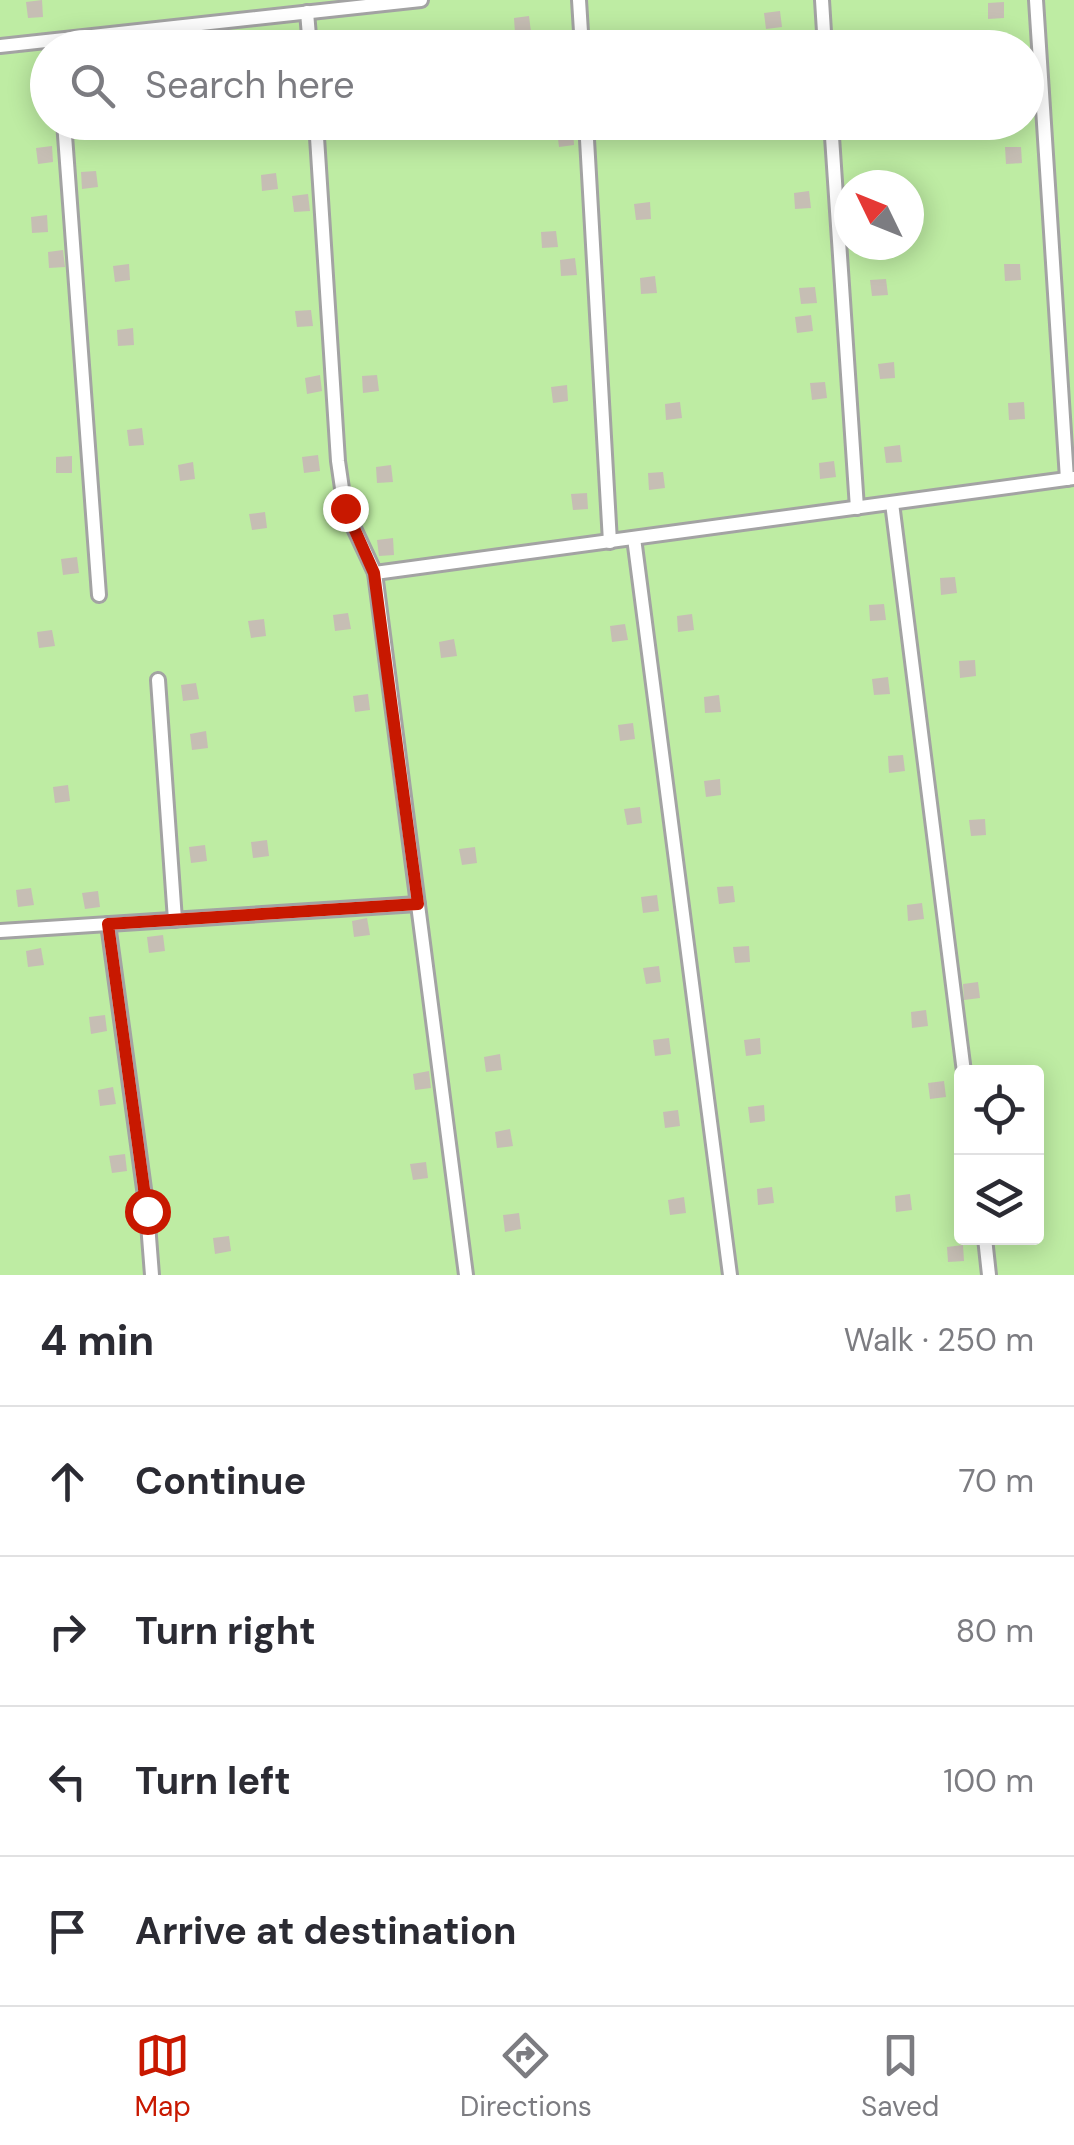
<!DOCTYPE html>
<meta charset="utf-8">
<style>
:root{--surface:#fff;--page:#f7f7f7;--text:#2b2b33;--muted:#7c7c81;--line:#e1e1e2;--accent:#c81800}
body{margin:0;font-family:"DM Sans",sans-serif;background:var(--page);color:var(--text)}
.controls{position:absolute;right:30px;bottom:30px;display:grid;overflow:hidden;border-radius:10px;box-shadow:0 5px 25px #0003}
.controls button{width:90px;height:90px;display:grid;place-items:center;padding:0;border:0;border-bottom:2px solid var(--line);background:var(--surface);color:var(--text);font:50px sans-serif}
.compass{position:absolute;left:834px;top:170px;width:90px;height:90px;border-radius:50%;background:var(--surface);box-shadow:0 5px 25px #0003;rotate:313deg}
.stop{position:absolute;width:30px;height:30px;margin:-22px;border:8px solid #c81800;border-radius:50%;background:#fff}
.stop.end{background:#c81800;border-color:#fff;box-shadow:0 2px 10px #0008}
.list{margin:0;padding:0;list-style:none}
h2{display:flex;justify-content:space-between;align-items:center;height:130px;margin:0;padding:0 40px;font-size:42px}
h2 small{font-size:32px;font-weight:400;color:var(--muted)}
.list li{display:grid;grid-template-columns:65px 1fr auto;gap:30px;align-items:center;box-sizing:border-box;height:150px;padding:0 40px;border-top:2px solid var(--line)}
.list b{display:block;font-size:38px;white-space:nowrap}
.list em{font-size:32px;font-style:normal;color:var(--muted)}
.icon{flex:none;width:55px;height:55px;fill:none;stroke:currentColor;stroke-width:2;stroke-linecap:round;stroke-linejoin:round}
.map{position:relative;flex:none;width:1074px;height:1275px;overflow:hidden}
.search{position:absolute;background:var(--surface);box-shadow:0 5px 25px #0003;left:30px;right:30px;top:30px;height:110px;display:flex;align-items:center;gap:25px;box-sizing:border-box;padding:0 35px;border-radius:55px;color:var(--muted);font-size:38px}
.sheet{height:730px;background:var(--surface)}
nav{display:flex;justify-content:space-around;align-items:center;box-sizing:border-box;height:140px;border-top:2px solid var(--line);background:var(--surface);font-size:28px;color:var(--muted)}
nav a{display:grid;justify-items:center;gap:5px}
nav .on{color:var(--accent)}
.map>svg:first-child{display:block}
.grass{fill:#beeca3;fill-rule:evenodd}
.building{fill:#c6beb4}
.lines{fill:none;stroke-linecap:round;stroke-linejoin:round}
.service-casing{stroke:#a3a3a3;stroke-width:18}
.service{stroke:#fff;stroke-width:12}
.route{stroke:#c81800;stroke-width:12}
</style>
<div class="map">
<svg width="1074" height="1275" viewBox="0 0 1074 1275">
<rect width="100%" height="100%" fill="#eeebe1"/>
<path class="grass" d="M0,0H1074V1275H0ZM48,48H1026V122H48ZM849,185H909V245H849ZM962,1072H1036V1238H962Z"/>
<g class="building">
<path d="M42,0L43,17L28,18L26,2Z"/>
<path d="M1004,2V18L988,19V3Z"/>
<path d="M780,11L782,27L766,29L764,13Z"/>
<path d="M529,16L531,32L515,33L514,18Z"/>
<path d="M356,122L358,139L342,140L340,124Z"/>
<path d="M573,129L574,145L559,147L557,131Z"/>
<path d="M52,146L53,162L38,164L36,148Z"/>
<path d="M1005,147H1021L1022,163L1006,164Z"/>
<path d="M96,171L98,187L82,189L81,172Z"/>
<path d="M276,173L278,189L262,191L261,175Z"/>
<path d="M809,191L811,208L795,209L794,193Z"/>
<path d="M308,194L310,211L294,212L292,196Z"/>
<path d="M650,202L651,219L636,220L634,204Z"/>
<path d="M47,215L48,232L32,233L31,217Z"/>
<path d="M556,231L558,247L542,248L541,232Z"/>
<path d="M63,250L65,267L49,268L48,252Z"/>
<path d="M575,258L577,275L561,276L560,260Z"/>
<path d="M129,264L130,280L115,282L113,266Z"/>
<path d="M1004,264H1020L1021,280L1005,281Z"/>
<path d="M655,276L657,293L641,294L640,278Z"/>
<path d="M886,279L888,295L872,296L870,280Z"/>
<path d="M815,287L817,303L801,304L799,288Z"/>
<path d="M311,310L313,326L297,327L295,311Z"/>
<path d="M811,315L813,331L797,333L795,317Z"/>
<path d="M133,328L134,345L118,346L117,330Z"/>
<path d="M894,362L895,378L880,379L878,364Z"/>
<path d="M320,375L322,391L307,394L305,378Z"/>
<path d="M377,375L379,391L363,393L362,376Z"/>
<path d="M825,382L827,398L812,400L810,383Z"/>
<path d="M567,385L568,401L553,403L551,387Z"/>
<path d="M680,402L682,418L666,420L665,404Z"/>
<path d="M1024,402L1025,419L1009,420L1008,403Z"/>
<path d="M142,428L144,445L129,446L127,430Z"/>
<path d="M900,445L902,462L886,463L884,447Z"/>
<path d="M318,455L320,471L304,473L302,457Z"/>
<path d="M72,456V473H56V457Z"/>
<path d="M834,461L836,477L820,479L819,463Z"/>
<path d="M193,462L195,479L180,481L178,465Z"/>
<path d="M391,465L393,482L377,483L376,467Z"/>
<path d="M663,472L665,488L649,490L648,473Z"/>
<path d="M587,493L588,509L573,510L571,494Z"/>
<path d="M265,512L267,528L252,530L249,514Z"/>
<path d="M393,538L394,555L379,556L377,540Z"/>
<path d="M77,557L79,573L63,575L61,559Z"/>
<path d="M955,577L957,593L941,595L940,578Z"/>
<path d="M884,604L886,620L870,621L869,605Z"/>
<path d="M348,613L351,629L335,631L333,615Z"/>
<path d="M692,614L694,630L678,632L677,616Z"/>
<path d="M264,619L266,636L251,638L248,621Z"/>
<path d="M625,624L628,640L612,642L610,626Z"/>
<path d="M52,630L55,646L39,648L37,632Z"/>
<path d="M454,639L457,656L441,658L439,642Z"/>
<path d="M975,660L976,676L960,678L959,661Z"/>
<path d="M888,677L890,694L874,695L872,679Z"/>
<path d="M196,683L199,699L183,701L181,685Z"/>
<path d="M368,694L370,710L355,712L353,696Z"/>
<path d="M719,695L721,712L705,713L704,697Z"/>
<path d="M633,723L635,739L620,741L618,725Z"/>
<path d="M206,731L208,748L192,750L190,734Z"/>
<path d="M903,755L905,771L889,773L888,756Z"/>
<path d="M720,779L721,795L706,797L704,781Z"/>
<path d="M68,785L70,801L55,803L53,787Z"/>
<path d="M640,807L642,823L627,825L624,809Z"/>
<path d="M985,819L986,835L971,836L969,820Z"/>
<path d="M267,840L269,856L253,858L251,842Z"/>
<path d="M205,845L207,861L191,863L189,847Z"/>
<path d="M475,847L477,863L462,865L459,849Z"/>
<path d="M733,886L735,902L719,904L717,887Z"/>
<path d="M31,888L34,905L18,907L16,890Z"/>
<path d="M98,891L100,907L85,909L82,893Z"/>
<path d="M657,895L659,911L643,913L641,897Z"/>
<path d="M922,903L924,919L908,921L907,905Z"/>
<path d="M367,918L370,935L354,937L352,921Z"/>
<path d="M163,935L165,951L149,953L147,937Z"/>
<path d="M749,946L750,962L735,963L733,947Z"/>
<path d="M41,948L44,965L28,967L26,951Z"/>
<path d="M659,966L661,982L646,984L643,968Z"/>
<path d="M978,982L980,998L964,1000L963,984Z"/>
<path d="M926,1010L928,1026L912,1028L911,1012Z"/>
<path d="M105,1015L107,1031L91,1034L89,1017Z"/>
<path d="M669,1038L671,1054L655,1056L653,1040Z"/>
<path d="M760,1038L761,1054L746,1056L744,1040Z"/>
<path d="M500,1054L502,1070L486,1072L484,1057Z"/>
<path d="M429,1071L431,1088L415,1090L413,1074Z"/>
<path d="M944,1081L946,1097L930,1099L928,1083Z"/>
<path d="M113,1087L116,1104L100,1106L98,1090Z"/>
<path d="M764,1105L765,1121L750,1123L748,1107Z"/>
<path d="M678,1110L680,1126L665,1128L663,1112Z"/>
<path d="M510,1129L513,1146L497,1148L495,1132Z"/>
<path d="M125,1154L127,1171L112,1173L109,1156Z"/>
<path d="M426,1162L428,1178L413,1180L410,1164Z"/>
<path d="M772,1187L774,1203L758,1205L757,1189Z"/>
<path d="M910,1194L912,1210L896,1212L895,1196Z"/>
<path d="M684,1197L686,1213L670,1215L668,1200Z"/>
<path d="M519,1213L521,1229L505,1232L503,1215Z"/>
<path d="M229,1236L231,1251L215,1254L213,1238Z"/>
<path d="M963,1245L964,1261L948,1262L947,1247Z"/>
</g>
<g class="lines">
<defs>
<g id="service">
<path d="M579,0L582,48"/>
<path d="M822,0L825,48"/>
<path d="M1036,0L1067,479"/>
<path d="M307,12L310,48"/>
<path d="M0,46L421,0"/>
<path d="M64,122L99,595"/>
<path d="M316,122L338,461L345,509L375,573L466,1275"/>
<path d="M586,122L610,542"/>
<path d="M831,122L857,508"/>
<path d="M892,503L964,1072"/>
<path d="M634,538L730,1275"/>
<path d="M375,573L1074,478"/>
<path d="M158,680L175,920"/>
<path d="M108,924L147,1211L152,1275"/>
<path d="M0,931L418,904"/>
<path d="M985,1238L989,1275"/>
</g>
</defs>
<use href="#service" class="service-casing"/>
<use href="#service" class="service"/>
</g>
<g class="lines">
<path class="route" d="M147,1211L108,924L418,904L374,573L345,508"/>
</g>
</svg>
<div class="controls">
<button><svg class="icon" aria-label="locate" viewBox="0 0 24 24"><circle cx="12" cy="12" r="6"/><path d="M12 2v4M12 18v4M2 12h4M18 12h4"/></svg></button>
<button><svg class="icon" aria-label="layers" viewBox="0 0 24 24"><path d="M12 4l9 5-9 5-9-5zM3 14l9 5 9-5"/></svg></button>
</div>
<svg class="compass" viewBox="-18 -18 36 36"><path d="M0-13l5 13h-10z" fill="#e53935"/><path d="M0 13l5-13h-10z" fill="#7c7c81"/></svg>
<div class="stop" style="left:147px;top:1211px"></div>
<div class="stop end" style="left:345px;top:508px"></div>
<div class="search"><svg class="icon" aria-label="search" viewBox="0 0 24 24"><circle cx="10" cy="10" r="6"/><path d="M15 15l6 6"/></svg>Search here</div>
</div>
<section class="sheet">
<h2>4 min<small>Walk · 250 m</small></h2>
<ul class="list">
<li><svg class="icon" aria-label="ahead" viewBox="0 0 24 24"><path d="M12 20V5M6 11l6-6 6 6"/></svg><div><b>Continue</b></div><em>70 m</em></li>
<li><svg class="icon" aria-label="right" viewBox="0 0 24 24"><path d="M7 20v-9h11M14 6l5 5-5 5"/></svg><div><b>Turn right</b></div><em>80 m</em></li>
<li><svg class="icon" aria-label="left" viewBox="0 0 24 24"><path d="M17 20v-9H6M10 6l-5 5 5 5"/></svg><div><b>Turn left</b></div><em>100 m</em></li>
<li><svg class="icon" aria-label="arrive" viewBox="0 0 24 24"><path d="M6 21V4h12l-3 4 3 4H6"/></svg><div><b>Arrive at destination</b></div></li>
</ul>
</section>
<nav>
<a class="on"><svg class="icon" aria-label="map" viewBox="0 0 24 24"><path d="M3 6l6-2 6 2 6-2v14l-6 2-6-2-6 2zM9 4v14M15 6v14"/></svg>Map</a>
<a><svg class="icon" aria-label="directions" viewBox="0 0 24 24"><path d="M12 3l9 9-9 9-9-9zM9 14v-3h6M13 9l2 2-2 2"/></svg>Directions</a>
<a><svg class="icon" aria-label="saved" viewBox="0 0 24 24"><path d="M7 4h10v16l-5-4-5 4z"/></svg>Saved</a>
</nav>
